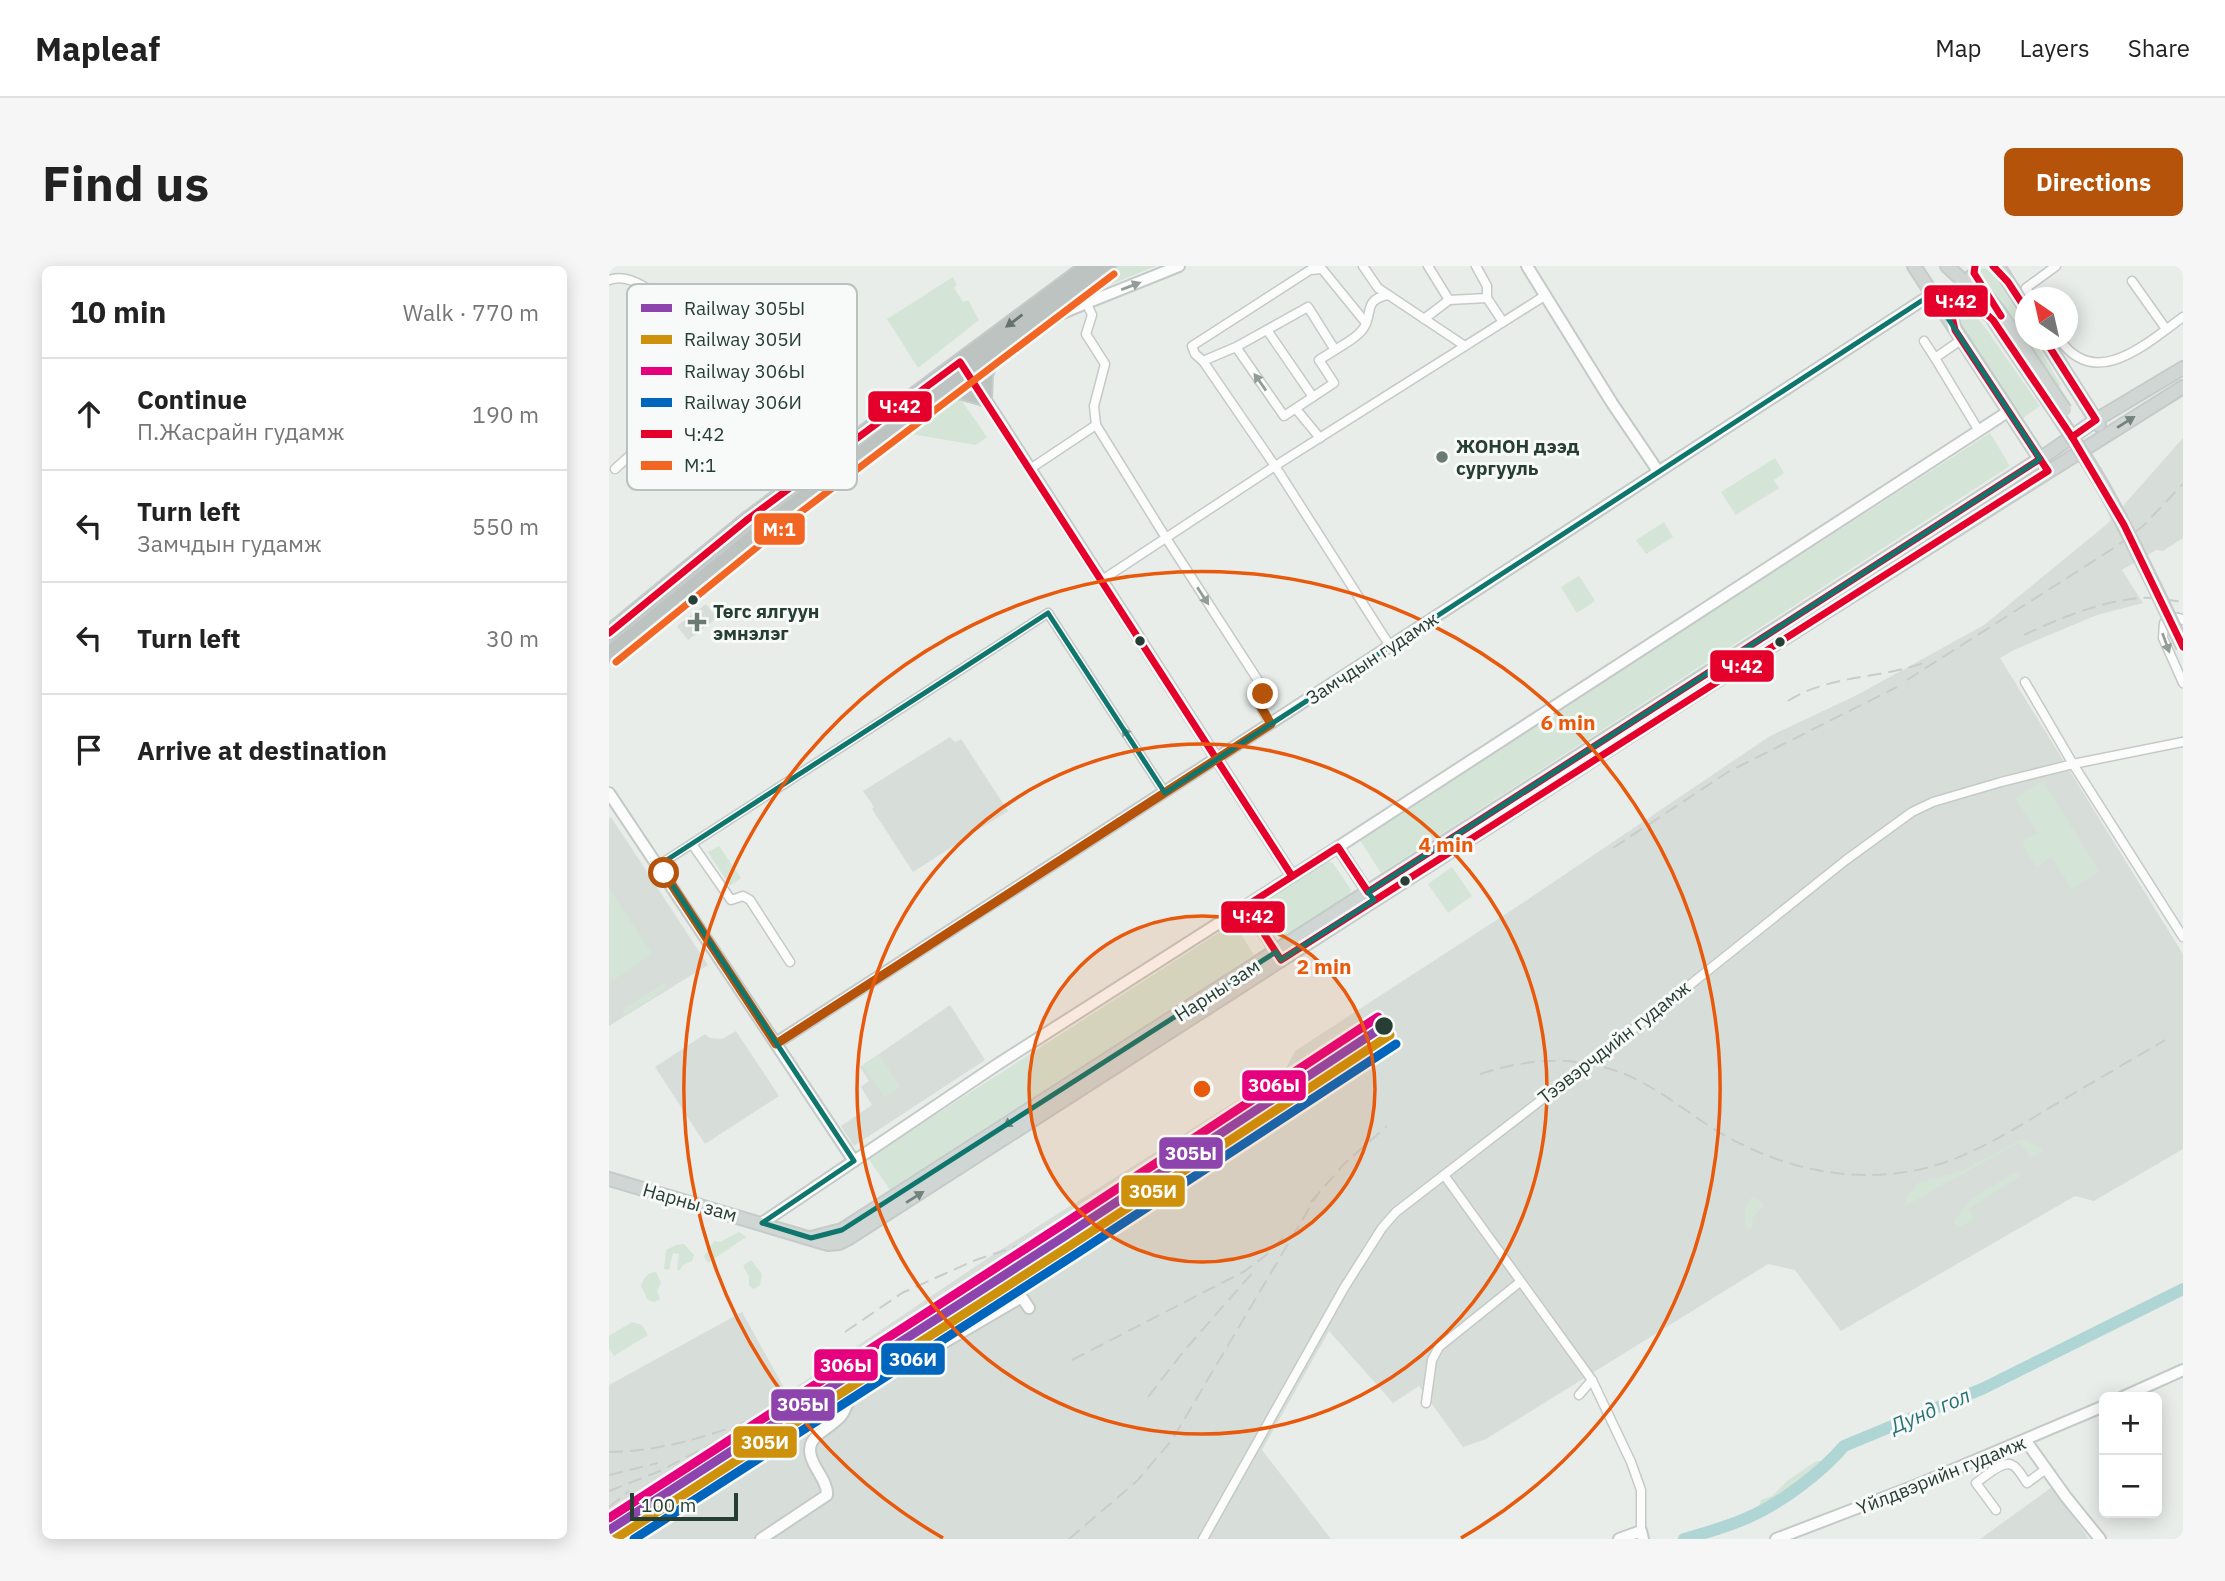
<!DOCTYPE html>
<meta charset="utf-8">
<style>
:root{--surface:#fff;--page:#f6f6f6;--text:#222;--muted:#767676;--line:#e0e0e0;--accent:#b45309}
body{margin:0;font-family:"IBM Plex Sans",sans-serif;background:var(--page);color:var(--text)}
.controls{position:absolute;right:21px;bottom:21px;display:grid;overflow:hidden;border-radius:10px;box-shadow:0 4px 18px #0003}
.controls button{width:63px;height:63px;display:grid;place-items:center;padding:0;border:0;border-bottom:2px solid var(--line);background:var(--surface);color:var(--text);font:35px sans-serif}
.compass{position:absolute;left:1406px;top:21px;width:63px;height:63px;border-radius:50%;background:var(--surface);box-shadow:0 4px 18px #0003;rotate:326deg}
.scale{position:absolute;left:21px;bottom:18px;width:108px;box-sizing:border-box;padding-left:7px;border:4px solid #273e35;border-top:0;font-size:19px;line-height:24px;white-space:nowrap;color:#273e35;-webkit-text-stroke:5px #f7faf8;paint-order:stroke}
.stop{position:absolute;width:21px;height:21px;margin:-16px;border:5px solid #b45309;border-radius:50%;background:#fff}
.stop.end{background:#b45309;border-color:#fff;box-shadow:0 2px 7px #0008}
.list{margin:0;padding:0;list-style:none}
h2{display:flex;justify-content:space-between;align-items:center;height:91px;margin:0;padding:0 28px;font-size:30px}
h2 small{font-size:23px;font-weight:400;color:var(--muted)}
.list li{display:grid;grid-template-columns:46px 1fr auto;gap:21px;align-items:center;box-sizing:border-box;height:112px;padding:0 28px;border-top:2px solid var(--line)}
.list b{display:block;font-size:26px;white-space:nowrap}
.list p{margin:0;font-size:23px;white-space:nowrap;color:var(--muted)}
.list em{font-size:23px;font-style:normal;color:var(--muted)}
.icon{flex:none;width:38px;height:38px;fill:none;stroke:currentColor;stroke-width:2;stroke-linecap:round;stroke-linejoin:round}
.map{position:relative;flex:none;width:1574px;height:1273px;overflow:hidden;border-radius:10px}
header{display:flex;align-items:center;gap:42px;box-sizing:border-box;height:98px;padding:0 35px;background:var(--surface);border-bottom:2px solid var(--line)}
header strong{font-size:33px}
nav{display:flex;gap:38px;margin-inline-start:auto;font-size:24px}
.intro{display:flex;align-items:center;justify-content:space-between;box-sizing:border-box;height:168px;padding:0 42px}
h1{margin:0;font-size:49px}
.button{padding:18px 32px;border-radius:10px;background:var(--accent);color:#fff;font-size:24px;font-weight:700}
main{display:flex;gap:42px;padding:0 42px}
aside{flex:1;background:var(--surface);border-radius:10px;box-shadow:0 4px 18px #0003}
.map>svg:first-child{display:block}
.built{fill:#d7ded9}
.green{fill:#d4e4d6}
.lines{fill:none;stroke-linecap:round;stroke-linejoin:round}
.river{stroke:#afd5d4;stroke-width:12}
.street-casing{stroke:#c5cac7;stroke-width:11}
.secondary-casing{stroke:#c4cac7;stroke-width:14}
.primary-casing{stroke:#c4cbc8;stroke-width:16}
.highway-casing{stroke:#c4cbc8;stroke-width:18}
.street{stroke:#fcfcfc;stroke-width:8}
.secondary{stroke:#fcfcfc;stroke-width:10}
.primary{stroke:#d0d6d4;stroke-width:12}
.highway{stroke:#bdc3c0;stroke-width:14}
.rail{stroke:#c9cccb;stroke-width:2;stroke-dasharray:14 7;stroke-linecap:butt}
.primary-bridge-casing{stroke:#c4cbc8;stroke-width:16;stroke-linecap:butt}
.primary-bridge{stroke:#d0d6d4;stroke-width:12}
.bus-1-casing{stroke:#f7faf8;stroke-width:12}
.bus-2-casing{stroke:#f7faf8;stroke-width:12}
.bus-1{stroke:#e4002b;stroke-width:7}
.bus-2{stroke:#f26522;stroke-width:7}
.rail-1-casing{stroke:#f7faf8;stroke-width:14}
.rail-2-casing{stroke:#f7faf8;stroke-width:14}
.rail-3-casing{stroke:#f7faf8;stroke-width:14}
.rail-4-casing{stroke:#f7faf8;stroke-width:14}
.rail-1{stroke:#8e44ad;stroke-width:9}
.rail-2{stroke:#cd910b;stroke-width:9}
.rail-3{stroke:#e5007d;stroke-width:9}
.rail-4{stroke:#0065bd;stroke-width:9}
.oneway{fill:#929d98}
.oneway2{fill:#63736d}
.oneway3{fill:#73827d}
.route{stroke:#b45309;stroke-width:9}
.marked{fill:none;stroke:#0f766e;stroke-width:5;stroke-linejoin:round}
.ring{fill:none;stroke:#e8590c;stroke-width:3.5}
.poi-dot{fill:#6b7b74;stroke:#f7faf8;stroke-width:2.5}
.bus-dot{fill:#273e35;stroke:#f7faf8;stroke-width:2.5}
.labels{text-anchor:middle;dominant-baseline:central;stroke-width:6;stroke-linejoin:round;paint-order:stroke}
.poi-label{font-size:19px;font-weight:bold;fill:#273e35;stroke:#f7faf8;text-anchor:start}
.street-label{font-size:19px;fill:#273e35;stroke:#f7faf8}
.water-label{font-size:21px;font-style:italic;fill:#287274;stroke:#f7faf8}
.key{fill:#f7faf8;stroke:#b9c2be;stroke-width:2}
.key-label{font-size:19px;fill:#273e35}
.centre{fill:#e8590c;stroke:#f7faf8;stroke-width:3.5}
.ring-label{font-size:21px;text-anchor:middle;font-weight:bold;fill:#e8590c;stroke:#f7faf8;stroke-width:6;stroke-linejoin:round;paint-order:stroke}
.line-badge{stroke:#f7faf8;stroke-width:2.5}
.badge-label{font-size:19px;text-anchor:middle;font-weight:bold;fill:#fff}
</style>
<header>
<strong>Mapleaf</strong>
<nav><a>Map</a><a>Layers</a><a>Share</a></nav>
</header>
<div class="intro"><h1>Find us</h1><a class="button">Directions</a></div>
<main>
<aside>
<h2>10 min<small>Walk · 770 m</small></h2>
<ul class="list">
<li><svg class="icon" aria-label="ahead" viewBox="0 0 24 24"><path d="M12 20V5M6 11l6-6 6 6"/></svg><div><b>Continue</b><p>П.Жасрайн гудамж</p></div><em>190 m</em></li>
<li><svg class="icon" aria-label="left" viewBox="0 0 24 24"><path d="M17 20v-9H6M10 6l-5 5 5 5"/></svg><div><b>Turn left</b><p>Замчдын гудамж</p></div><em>550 m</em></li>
<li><svg class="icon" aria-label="left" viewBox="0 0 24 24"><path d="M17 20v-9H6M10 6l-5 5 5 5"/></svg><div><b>Turn left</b></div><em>30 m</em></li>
<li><svg class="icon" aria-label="arrive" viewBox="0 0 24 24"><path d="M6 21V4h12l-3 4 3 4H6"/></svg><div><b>Arrive at destination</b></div></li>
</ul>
</aside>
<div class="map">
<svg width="1574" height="1273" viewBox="0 0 1574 1273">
<rect width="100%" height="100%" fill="#e8edea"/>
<g class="built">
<path d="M1574,172V272L1554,285L1547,284L1513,304L1534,337L1488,349L1407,383L1391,392L1574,688V883L1485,935L1466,930L1232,1065L1186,1004L1159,998L877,1173L854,1181L810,1120L784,1137L720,1065L653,1184L722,1273H0V1119L133,1046L178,1127L379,992L676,804L686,785L909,640L1161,470L1248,429L1375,359L1498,258Z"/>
<path d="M97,338L108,352L79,374L68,360Z"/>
<path d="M341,471L346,476L352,473L399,545L304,606L263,543L265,541L254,525Z"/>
<path d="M2,551L99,699L0,760V553Z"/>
<path d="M341,739L376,794L245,880L232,860L263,839L252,821L260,815L251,801Z"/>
<path d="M127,765L170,830L96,878L46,801L96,768L101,772L113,773Z"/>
<path d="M1443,1221L1480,1273H1371Z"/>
</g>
<g class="green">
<path d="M507,0H547L476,29L473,23Z"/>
<path d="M1373,2L1378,3L1386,11L1416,57V74H1425L1452,119L1444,124L1370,14L1369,7Z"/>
<path d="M344,11L348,19L345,22L354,36L359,34L370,54L309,102L278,53Z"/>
<path d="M1357,45L1368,52L1375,60L1431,140L1414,152L1369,90L1349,57L1352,46Z"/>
<path d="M350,131L378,171L367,179L302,168Z"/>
<path d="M1381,167L1401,200L772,607L750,573Z"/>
<path d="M1166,192L1175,207L1165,214L1170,222L1127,249L1112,226Z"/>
<path d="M1055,256L1064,271L1037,288L1027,274Z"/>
<path d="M970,310L986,335L968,347L952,321Z"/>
<path d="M1434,515L1490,605L1463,623L1442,590L1428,602L1412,576L1429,567L1406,532Z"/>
<path d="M110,580L132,612L121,620L99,586Z"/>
<path d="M718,595L724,597L742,624L741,631L676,673L670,671L652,644L653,637Z"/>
<path d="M843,601L863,630L839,647L819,618Z"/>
<path d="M0,622L43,688L3,715L0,711Z"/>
<path d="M625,657L645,689L281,924L259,892Z"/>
<path d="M55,717L58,722L16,749L13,744Z"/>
<path d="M270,789L291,820L275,831L254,800Z"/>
<path d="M1411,874H1418L1434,884L1422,892L1411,876L1296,940L1299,929L1309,917L1355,904Z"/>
<path d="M1408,905L1412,910L1359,943L1365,953L1350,961L1344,956L1362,933Z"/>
<path d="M1144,930L1155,939L1143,952L1144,961L1138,964C1134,952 1134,940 1144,930Z"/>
<path d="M130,966L137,971L99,997L95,990L105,975L111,976Z"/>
<path d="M75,978L85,989L83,995L74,999L71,1004H68L70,988L64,987L60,1004L55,1003L57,984L67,979Z"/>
<path d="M142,994L153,1008L151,1019L145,1023L140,1020V1011L134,1000Z"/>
<path d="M47,1006L52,1017L48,1025L51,1033L45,1036L39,1034L32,1020C34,1011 39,1007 47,1006Z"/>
<path d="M23,1056L33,1059L39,1069L5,1090L0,1082V1070Z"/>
<path d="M1207,1195H1212V1198L1181,1223L1149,1243L1152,1234L1163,1230L1178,1215Z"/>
</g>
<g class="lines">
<path class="river" d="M1075,1273C1096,1267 1118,1261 1138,1252C1171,1238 1212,1207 1235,1180L1375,1122L1574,1023"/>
<defs>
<g id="street">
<path d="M754,0L769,22L856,80"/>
<path d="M819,0L840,34L878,32"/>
<path d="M867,0L878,20V32L894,56"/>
<path d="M0,14C24,5 51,32 67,47L60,83L113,151L133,181L146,179L160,168L192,213"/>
<path d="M1523,15L1557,63"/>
<path d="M1423,32L1417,22L1447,0"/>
<path d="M477,36L483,49L477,68L496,98L485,140L487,159L557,272L654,422L649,436L661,458"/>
<path d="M815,53L840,34"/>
<path d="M658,64L704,131"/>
<path d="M1451,74C1487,125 1538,77 1574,51"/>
<path d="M1315,75L1326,92"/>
<path d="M1349,76L1326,92L1370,165"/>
<path d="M627,81L675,150L725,117L710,94L726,84L699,41L627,81L594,95L666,200L781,380"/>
<path d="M726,84C735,78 748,72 754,63C765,48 753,34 779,29"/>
<path d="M594,95L586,88L583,80L701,4L713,3L757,57"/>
<path d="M687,143L711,172"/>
<path d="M160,168L227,125L236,115L239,107L223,69"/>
<path d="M6,203L62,152L43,120"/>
<path d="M421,203L487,159"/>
<path d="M493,314L666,200L937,29"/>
<path d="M1574,354C1567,349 1561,352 1555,357L1554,372L1574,417"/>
<path d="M1416,416L1464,498L1574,671"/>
<path d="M83,578L122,634L134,630L141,634L181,696"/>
<path d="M50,599L439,347L556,527"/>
<path d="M835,909L983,1114L1022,1196L1032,1224V1265"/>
<path d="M970,1129L983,1114"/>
<path d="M817,1137L823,1094L830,1081L911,1016"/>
<path d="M1387,1244L1367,1217C1376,1211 1393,1194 1403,1199C1409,1201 1414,1212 1418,1217L1437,1203"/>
<path d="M594,1273L735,1022L773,962L787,946L1062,734L1237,594L1303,546L1324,536L1392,516L1464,498L1574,476"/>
</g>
<g id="secondary">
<path d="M918,0L1003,137L1049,205"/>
<path d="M432,56C478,36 524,19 570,0"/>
<path d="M355,100L683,610"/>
<path d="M0,527L245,895"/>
<path d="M729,581L762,631"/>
<path d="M637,640L670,690"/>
<path d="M167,777C553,529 938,278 1323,28"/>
<path d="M153,957L389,798L729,581L1400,145"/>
<path d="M1514,1131L1574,1104"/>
<path d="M1417,1175L1457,1231L1491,1273"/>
<path d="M152,1273L218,1229C219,1219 210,1208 205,1198C191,1170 217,1167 232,1150C236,1145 238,1137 242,1131L411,1032L414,1033L420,1042"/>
<path d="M1010,1273L1032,1265L1034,1273"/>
<path d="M1167,1273L1308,1219L1495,1140"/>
</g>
<g id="primary">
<path d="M1305,0L1435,199"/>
<path d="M1338,0L1361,21L1374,39"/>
<path d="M1389,0L1416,42"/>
<path d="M1362,11L1389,44"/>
<path d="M1344,57C1341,47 1341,28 1357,32C1366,35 1375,45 1382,50"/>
<path d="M1436,74L1490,159"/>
<path d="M0,913L219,978L230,977L240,972L1066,441L1574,121"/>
<path d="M202,972L233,964L1431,193L1487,154L1574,102"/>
</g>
<g id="highway">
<path d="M333,128L351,125L375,132L376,108L385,86"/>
<path d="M0,367L139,253L479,0"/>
<path d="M0,388L178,244L499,0"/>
</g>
</defs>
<use href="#street" class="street-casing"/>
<use href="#secondary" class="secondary-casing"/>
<use href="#primary" class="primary-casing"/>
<use href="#highway" class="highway-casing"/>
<use href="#street" class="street"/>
<use href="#secondary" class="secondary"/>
<use href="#primary" class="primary"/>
<use href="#highway" class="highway"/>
<g class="rail">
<path d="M1415,369C1451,352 1490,336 1530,332C1544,331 1560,334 1574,336"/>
<path d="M1298,414L1508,280L1534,260L1574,218"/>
<path d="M1179,435C1219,409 1270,413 1314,397"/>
<path d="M1004,582L1119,506L1288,421"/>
<path d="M871,808C915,794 955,789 1001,803C1036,813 1067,838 1097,858C1158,898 1231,918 1303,905C1353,896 1395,869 1437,844C1477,820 1517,797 1556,774"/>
<path d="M702,936L736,897L778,860"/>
<path d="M236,1066L293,1027L364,995L423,975"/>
<path d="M463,1094L636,1005L657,989L674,972"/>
<path d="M539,1131L574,1086L645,1005"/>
<path d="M150,1181L178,1163"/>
<path d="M0,1186C66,1185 125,1162 185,1136L535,909"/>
<path d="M0,1209L49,1197"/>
<path d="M0,1225L51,1205L110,1174"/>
<path d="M0,1241L20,1225"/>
<path d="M11,1273L34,1257"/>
<path d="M28,1273C64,1232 114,1202 157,1169"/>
<path d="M460,1273L528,1215L563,1174L708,929"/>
</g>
<defs>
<g id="primary-bridge">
<path d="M1389,44L1456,144"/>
<path d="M1382,50C1419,107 1459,161 1493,219C1523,272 1549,327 1574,381"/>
</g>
</defs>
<use href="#primary-bridge" class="primary-bridge-casing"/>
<use href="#primary-bridge" class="primary-bridge"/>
<defs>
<g id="bus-1">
<path d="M1366,0L1365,7L1392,50"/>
<path d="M1384,0L1399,16L1416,42"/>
<path d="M1436,74L1487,154L1463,171"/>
<path d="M1463,171L1515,259L1574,381"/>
<path d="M1431,193L1439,205L672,694L637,640L729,581L759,626Z"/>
<path d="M1431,193L1346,64L1342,46L1344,36L1354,33L1364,36L1384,54L1463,171"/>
<path d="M0,367L139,253L351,96L683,610"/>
</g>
<path id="bus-2" d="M7,396L184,252L505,8"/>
</defs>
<use href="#bus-1" class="bus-1-casing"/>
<use href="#bus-2" class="bus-2-casing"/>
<use href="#bus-1" class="bus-1"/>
<use href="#bus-2" class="bus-2"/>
<defs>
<path id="rail-1" d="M0,1264L456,970L775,760"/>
<path id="rail-2" d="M6,1273L462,979L781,769"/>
<path id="rail-3" d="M0,1252L450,961L769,751"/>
<path id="rail-4" d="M25,1273L467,988L787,778"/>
</defs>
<use href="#rail-1" class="rail-1-casing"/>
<use href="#rail-2" class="rail-2-casing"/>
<use href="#rail-3" class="rail-3-casing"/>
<use href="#rail-4" class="rail-4-casing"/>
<use href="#rail-1" class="rail-1"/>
<use href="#rail-2" class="rail-2"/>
<use href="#rail-3" class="rail-3"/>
<use href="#rail-4" class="rail-4"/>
</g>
<defs><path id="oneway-solid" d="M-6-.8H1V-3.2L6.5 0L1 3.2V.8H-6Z" transform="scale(1.75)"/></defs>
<g class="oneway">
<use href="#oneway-solid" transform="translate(522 20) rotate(-21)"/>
<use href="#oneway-solid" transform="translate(651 116) rotate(-125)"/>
<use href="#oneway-solid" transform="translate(594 330) rotate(57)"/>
<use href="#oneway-solid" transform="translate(1557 377) rotate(70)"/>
<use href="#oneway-solid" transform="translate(519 470) rotate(-123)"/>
</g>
<use class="oneway2" href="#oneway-solid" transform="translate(405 55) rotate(143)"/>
<g class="oneway3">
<use href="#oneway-solid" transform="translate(1517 156) rotate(-32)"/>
<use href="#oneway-solid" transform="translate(403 855) rotate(147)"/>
<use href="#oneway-solid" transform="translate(306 931) rotate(-32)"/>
</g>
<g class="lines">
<path class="route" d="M55,607L167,778L662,458L649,436L654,428"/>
</g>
<path class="marked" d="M1323,28L1431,193L759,626L765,634L672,694L667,686L233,964L202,972L153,957L245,895L50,599L439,347L556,527Z"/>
<circle cx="593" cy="823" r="173" fill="#e8590c" fill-opacity=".12"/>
<g class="ring">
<circle cx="593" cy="823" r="173"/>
<circle cx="593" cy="823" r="345"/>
<path d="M334 1272A518 518 0 1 1 852 1272"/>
</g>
<g class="poi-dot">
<circle cx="833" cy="191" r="7"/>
<path d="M84.5 345.5h7v7h7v7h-7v7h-7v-7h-7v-7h7z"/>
</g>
<g class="bus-dot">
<circle cx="84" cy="334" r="6"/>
<circle cx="531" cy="375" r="6"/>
<circle cx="1171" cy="376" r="6"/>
<circle cx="796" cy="615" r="6"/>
<circle cx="775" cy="760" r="10"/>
</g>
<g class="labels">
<g class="poi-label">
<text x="847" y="180">ЖОНОН дээд<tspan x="847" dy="22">сургууль</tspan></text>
<text x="104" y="345">Төгс ялгуун<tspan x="104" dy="22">эмнэлэг</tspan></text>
</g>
<g class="street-label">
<text transform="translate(763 392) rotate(-33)">Замчдын гудамж</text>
<text transform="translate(608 724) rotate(-33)">Нарны зам</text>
<text transform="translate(1005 776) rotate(-38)">Тээвэрчдийн гудамж</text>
<text transform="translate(81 936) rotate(16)">Нарны зам</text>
<text transform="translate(1332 1209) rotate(-22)">Yйлдвэрийн гудамж</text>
</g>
<g class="water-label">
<text transform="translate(1321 1144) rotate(-23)">Дунд гол</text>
</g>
</g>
<rect x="18" y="18" width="230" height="206" rx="10" class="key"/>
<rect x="32" y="38" width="31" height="8" fill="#8e44ad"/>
<rect x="32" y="69" width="31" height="9" fill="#cd910b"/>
<rect x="32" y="101" width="31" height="8" fill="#e5007d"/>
<rect x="32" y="132" width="31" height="9" fill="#0065bd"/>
<rect x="32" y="164" width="31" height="8" fill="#e4002b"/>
<rect x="32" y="195" width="31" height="9" fill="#f26522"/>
<g class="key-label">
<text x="75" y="49">Railway 305Ы</text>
<text x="75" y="80">Railway 305И</text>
<text x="75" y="112">Railway 306Ы</text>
<text x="75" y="143">Railway 306И</text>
<text x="75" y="175">Ч:42</text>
<text x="75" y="206">М:1</text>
</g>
<circle cx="593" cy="823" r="10" class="centre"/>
<g class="ring-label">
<text x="959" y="464">6 min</text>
<text x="837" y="586">4 min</text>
<text x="715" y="708">2 min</text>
</g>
<g class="line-badge">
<rect x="1314" y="18" width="66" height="34" rx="7" fill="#e4002b"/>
<rect x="258" y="124" width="66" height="33" rx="7" fill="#e4002b"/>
<rect x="144" y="246" width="53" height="34" rx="7" fill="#f26522"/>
<rect x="1100" y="383" width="66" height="34" rx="7" fill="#e4002b"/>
<rect x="611" y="634" width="66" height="34" rx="7" fill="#e4002b"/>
<rect x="632" y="803" width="66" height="33" rx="7" fill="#e5007d"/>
<rect x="549" y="870" width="66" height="34" rx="7" fill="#8e44ad"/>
<rect x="511" y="908" width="66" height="34" rx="7" fill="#cd910b"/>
<rect x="271" y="1076" width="66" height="34" rx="7" fill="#0065bd"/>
<rect x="204" y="1082" width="66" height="34" rx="7" fill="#e5007d"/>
<rect x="161" y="1122" width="66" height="34" rx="7" fill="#8e44ad"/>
<rect x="123" y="1159" width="66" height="34" rx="7" fill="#cd910b"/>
</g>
<g class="badge-label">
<text x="1347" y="42">Ч:42</text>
<text x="291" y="147">Ч:42</text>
<text x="170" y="270">М:1</text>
<text x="1133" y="407">Ч:42</text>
<text x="644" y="657">Ч:42</text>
<text x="665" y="826">306Ы</text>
<text x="582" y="894">305Ы</text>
<text x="544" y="932">305И</text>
<text x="304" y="1100">306И</text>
<text x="237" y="1106">306Ы</text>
<text x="194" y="1145">305Ы</text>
<text x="156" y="1183">305И</text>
</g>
</svg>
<div class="controls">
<button>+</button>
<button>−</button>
</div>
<svg class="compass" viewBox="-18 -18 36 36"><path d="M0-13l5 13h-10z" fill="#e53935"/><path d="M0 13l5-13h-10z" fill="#767676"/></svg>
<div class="scale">100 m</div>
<div class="stop" style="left:55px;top:607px"></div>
<div class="stop end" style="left:654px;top:428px"></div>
</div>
</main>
